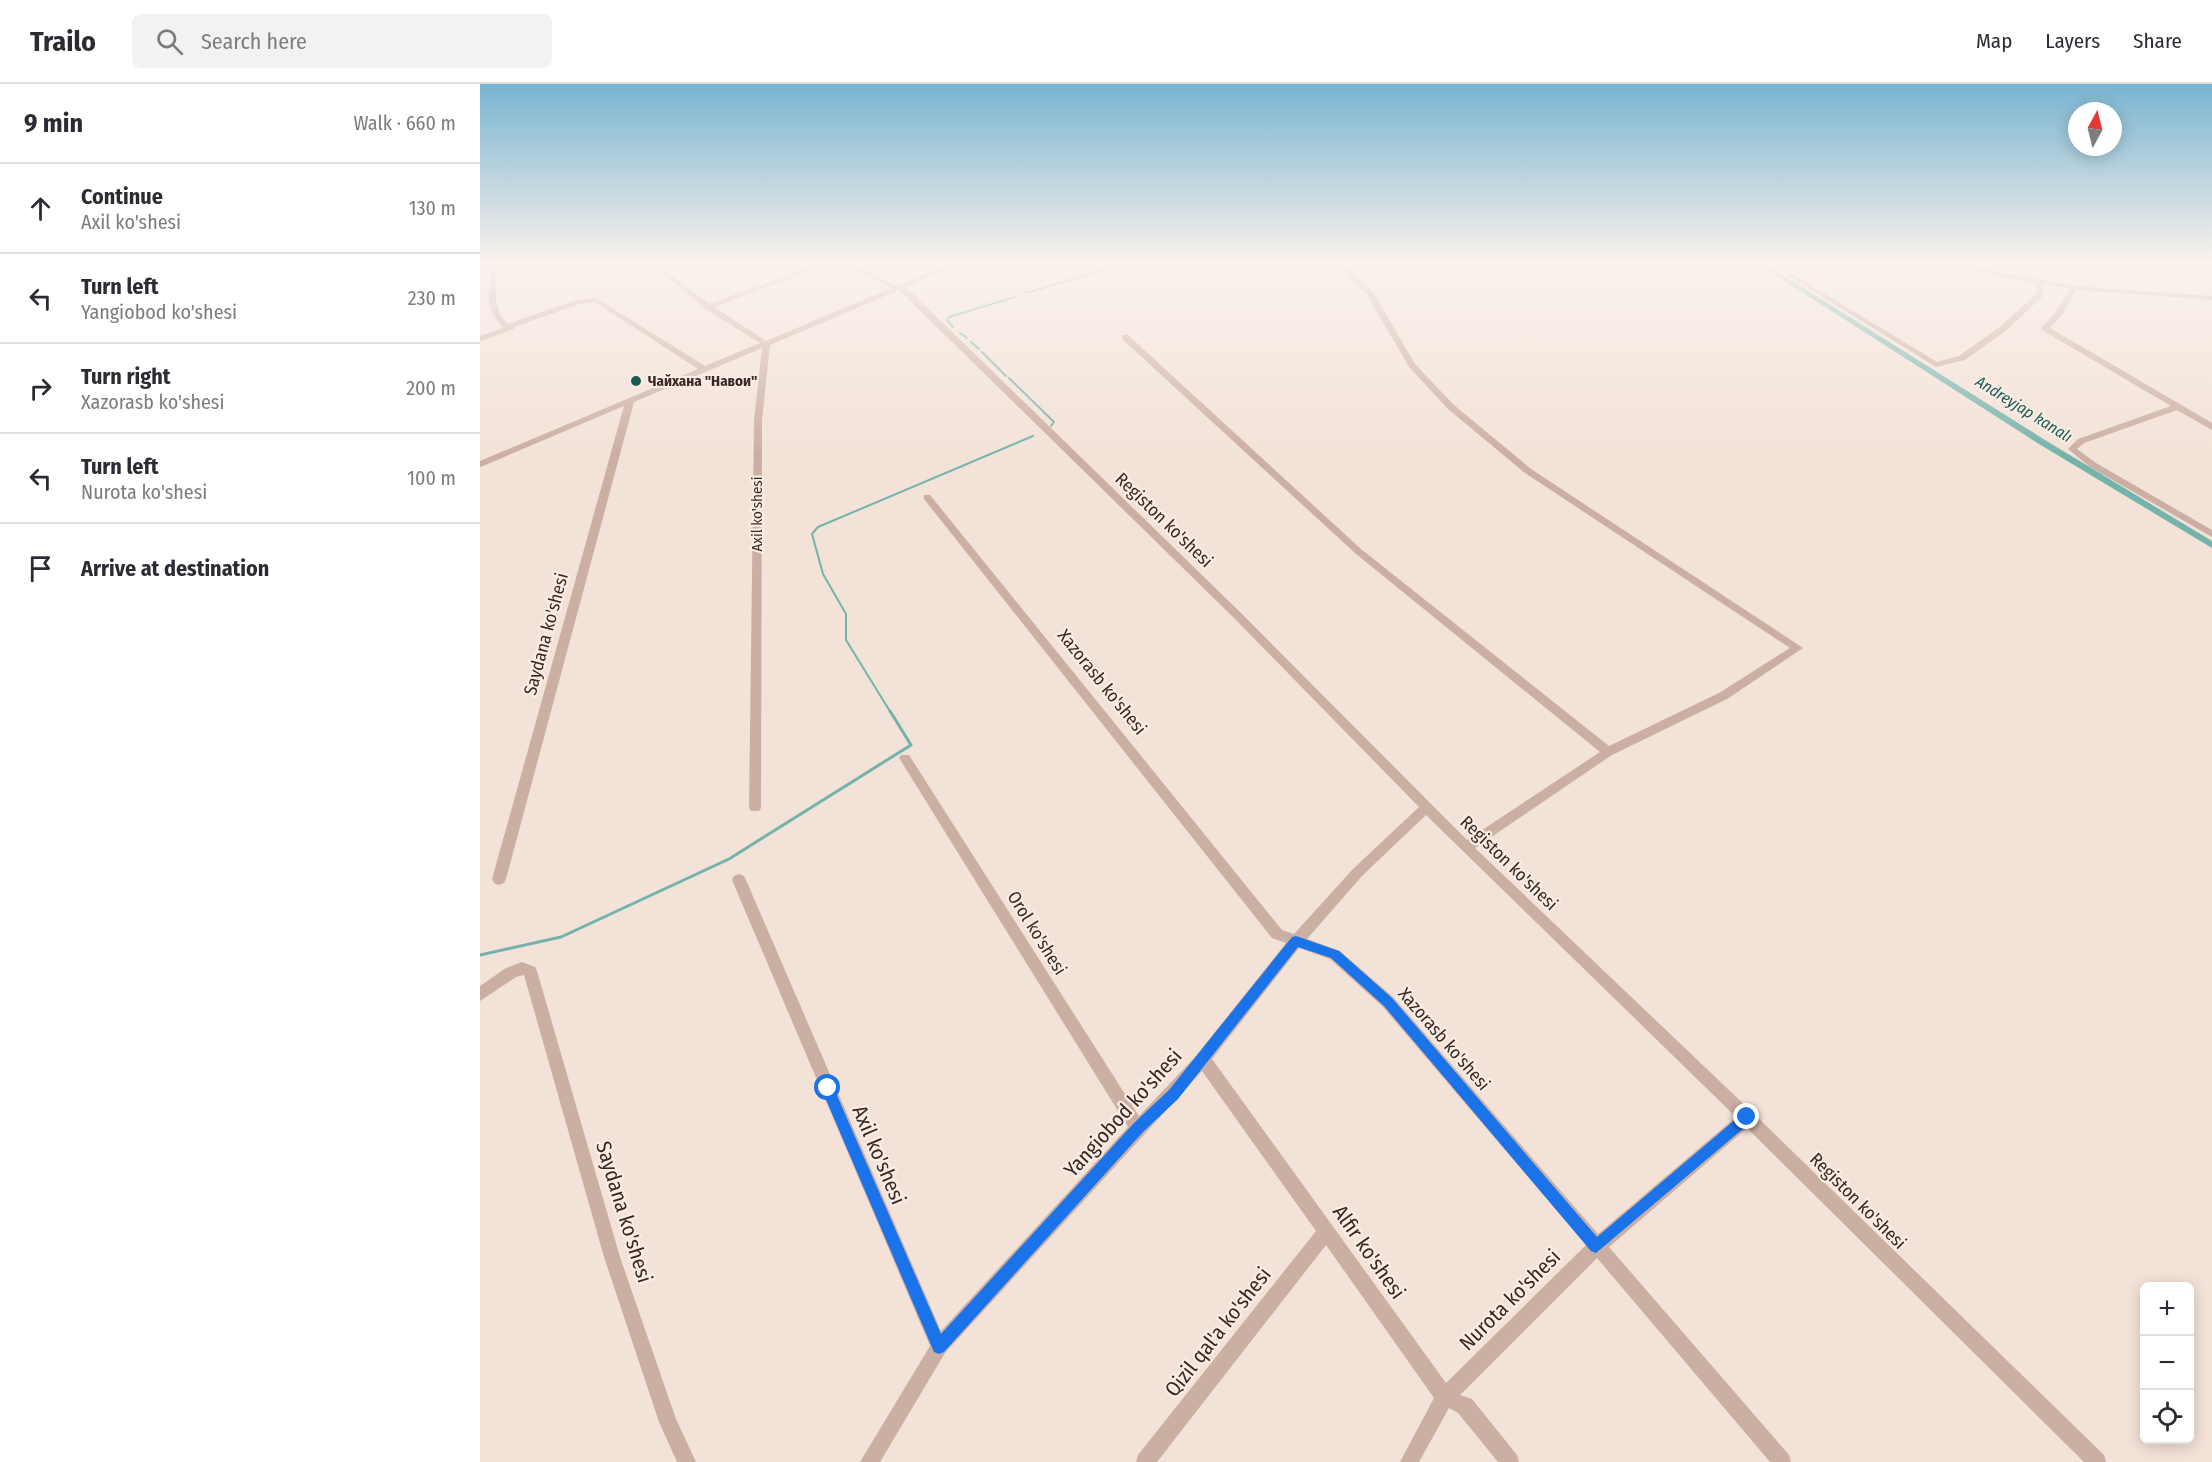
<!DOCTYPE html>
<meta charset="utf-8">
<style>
:root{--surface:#fff;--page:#f2f2f3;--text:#2b2b33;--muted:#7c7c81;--line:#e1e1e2}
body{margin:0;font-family:"Fira Sans Condensed",sans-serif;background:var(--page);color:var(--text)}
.controls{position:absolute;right:18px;bottom:18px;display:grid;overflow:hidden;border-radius:9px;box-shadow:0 3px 15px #0003}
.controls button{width:54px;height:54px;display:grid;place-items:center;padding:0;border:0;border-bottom:2px solid var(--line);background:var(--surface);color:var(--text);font:30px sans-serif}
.compass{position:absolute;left:1588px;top:18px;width:54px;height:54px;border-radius:50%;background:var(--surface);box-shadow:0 3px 15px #0003;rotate:7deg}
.stop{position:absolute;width:18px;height:18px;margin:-14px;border:4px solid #1a73e8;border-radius:50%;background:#fff}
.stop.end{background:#1a73e8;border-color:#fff;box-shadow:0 2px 6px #0008}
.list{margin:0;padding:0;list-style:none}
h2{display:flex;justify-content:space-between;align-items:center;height:78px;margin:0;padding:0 24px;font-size:26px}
h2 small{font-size:20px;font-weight:400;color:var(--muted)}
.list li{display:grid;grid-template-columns:39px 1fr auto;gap:18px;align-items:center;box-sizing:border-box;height:90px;padding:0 24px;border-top:2px solid var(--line)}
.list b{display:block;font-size:22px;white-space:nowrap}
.list p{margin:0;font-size:20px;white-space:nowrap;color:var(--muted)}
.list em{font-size:20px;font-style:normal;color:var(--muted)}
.icon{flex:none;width:33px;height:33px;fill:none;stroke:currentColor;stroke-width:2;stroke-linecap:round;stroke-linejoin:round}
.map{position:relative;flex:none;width:1732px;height:1378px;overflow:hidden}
header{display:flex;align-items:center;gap:36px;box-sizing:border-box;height:84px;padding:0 30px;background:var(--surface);border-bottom:2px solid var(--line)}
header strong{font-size:28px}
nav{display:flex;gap:33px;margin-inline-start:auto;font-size:21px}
.search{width:420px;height:54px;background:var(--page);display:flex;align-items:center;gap:15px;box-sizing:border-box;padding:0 21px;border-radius:9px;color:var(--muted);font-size:22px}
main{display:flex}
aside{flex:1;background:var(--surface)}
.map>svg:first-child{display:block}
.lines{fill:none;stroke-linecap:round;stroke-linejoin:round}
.stream-far1{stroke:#74b3ab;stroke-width:2}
.stream{stroke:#74b3ab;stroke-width:3}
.canal{fill:#74b3ab;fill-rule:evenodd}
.minor{fill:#ccafa3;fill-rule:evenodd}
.route{fill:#1a73e8}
.poi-dot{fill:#185c54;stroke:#fbede4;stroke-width:2}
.labels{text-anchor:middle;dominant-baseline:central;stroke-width:4.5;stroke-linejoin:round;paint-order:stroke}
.far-poi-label{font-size:15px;font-weight:bold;fill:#372826;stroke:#fbede4;text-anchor:start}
.far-street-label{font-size:15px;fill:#372826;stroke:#fbede4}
.far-water-label{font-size:16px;font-style:italic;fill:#185c54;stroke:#fbede4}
.street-label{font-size:18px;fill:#372826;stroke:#fbede4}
.near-street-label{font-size:21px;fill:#372826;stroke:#fbede4}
</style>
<header>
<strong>Trailo</strong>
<div class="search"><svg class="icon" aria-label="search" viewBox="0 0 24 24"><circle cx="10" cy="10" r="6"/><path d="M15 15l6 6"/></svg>Search here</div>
<nav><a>Map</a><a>Layers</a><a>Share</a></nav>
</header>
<main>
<aside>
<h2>9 min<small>Walk · 660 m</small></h2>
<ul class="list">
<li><svg class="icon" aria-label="ahead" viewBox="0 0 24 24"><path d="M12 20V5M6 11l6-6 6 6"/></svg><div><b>Continue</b><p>Axil ko'shesi</p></div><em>130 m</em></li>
<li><svg class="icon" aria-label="left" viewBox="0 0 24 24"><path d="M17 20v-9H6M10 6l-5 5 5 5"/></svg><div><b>Turn left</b><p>Yangiobod ko'shesi</p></div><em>230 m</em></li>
<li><svg class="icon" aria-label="right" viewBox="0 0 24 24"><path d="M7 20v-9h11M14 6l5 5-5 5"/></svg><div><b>Turn right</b><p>Xazorasb ko'shesi</p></div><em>200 m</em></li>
<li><svg class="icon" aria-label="left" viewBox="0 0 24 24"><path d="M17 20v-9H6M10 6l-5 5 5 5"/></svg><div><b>Turn left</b><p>Nurota ko'shesi</p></div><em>100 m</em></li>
<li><svg class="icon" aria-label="arrive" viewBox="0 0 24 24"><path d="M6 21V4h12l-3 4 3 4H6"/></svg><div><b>Arrive at destination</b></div></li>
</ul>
</aside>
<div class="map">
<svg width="1732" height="1378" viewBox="0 0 1732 1378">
<rect width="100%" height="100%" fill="#f3e2d8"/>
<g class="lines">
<g class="stream-far1">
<path d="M546,209L652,178"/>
<path d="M473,243L467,236L469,233L535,213"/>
<path d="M480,249L487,254"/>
<path d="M491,258L499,265"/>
<path d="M502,268L526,292"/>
<path d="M529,294L574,338L571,342"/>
<path d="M411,629L366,556V530L343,490L332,450L338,443L553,352"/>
</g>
<path class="stream" d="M0,871L81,853L249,775L431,661L410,627"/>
<path class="canal" d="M1275,178H1282L1565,356L1732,457V464L1559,360Z"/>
<g class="minor">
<path d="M11,178H17C19,203 9,218 27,240L96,216L116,214L225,282L280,259L225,225L184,190V188H188L229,220L344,178H353L234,223L286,257L411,204L360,178H368L417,202L474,178H482L423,204L430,207L761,529L987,756L1120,668L875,469L642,255V251H648L881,465L1129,662L1239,609L1310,564L1045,389L968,325L929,283L887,211L853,178H860L893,208L935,280L974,321L1051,385L1323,564L1247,615L1132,671L995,764L1272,1028L1624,1371L1626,1378H1604L1267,1044L1129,1163L1309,1371L1311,1378H1290L1117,1174L980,1311L992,1315L1037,1371L1039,1378H1018L978,1329L969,1324L939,1378H920L954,1314L846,1161L677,1378H656L658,1371L836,1147L722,987L465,1269L400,1378H380L450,1262L252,796L254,792L259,790L264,792L266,796L461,1247L648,1043L421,677L419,674L421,671H429L659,1032L715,973L806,859L792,854L444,415V411H450L802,846L814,850L873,785L939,723L753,533L424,211L417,207L290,261L282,336L281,724L279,727H271L269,724L274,336L282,264L154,318L26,795L24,799L19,801L14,799L12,795L144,322L3,382L0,383V377L218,285L115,218L100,220L34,243V245L0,257V252L23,244C1,218 11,207 11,178ZM946,731L1256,1033L1118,1150L913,913L860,867L827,855L882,792ZM819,864L850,875L903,923L1106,1161L966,1299L732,975Z"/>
<path d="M1286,178H1293L1457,278L1479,272L1521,242L1557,209L1555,199L1456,180L1453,178H1466L1594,202L1732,212V216L1596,206L1582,231L1570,244L1732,339V346L1697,326L1604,359L1597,365L1616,379L1732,446V453L1610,383L1588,365L1598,355L1691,322L1562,246L1561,244L1576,228L1590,205L1562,200L1564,211L1527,246L1485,276L1456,283Z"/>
<path d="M42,878L55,883L57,887L140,1173L196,1335L216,1378H197L179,1338L124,1173L44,891L36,893L0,917V902L26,884Z"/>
</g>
</g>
<linearGradient id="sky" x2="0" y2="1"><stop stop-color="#79b4d0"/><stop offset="0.48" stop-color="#faf2ed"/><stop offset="1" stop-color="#faf2ed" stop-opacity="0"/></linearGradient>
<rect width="1732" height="371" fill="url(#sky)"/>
<path class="route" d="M816,852L859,867L912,914L1117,1153L1263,1029L1267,1027L1273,1033L1271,1038L1116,1169L1111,1167L904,922L851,874L818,863L698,1015L663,1048L464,1268L459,1270L454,1268L341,1004L343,1000H352L461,1250L654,1039L689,1006L812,853Z"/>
<circle class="poi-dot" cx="156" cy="297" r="6"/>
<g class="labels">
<g class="far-poi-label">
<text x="168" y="297">Чайхана "Навои"</text>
</g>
<g class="far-street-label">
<text transform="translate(277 430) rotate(-90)">Axil ko'shesi</text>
</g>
<g class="far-water-label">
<text transform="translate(1544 325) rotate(32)">Andreyjap kanalı</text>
</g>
<g class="street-label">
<text transform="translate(684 436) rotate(44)">Registon ko'shesi</text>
<text transform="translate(66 550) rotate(-75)">Saydana ko'shesi</text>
<text transform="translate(622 598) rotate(51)">Xazorasb ko'shesi</text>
<text transform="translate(1029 779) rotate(44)">Registon ko'shesi</text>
<text transform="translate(557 849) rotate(58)">Orol ko'shesi</text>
<text transform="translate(964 955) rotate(49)">Xazorasb ko'shesi</text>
<text transform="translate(1378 1117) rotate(45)">Registon ko'shesi</text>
</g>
<g class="near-street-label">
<text transform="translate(643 1029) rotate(-48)">Yangiobod ko'shesi</text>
<text transform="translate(399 1071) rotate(67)">Axil ko'shesi</text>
<text transform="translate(144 1128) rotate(73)">Saydana ko'shesi</text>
<text transform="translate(889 1168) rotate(55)">Alfir ko'shesi</text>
<text transform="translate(1030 1216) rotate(-45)">Nurota ko'shesi</text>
<text transform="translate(738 1248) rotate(-52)">Qizil qal'a ko'shesi</text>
</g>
</g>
</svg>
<div class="controls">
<button>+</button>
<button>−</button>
<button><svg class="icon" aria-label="locate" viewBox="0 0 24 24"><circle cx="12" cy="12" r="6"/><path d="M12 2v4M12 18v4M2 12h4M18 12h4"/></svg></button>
</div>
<svg class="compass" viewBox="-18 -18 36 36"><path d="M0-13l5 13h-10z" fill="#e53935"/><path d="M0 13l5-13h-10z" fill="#7c7c81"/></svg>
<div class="stop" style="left:348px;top:1004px"></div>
<div class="stop end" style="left:1267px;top:1033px"></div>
</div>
</main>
